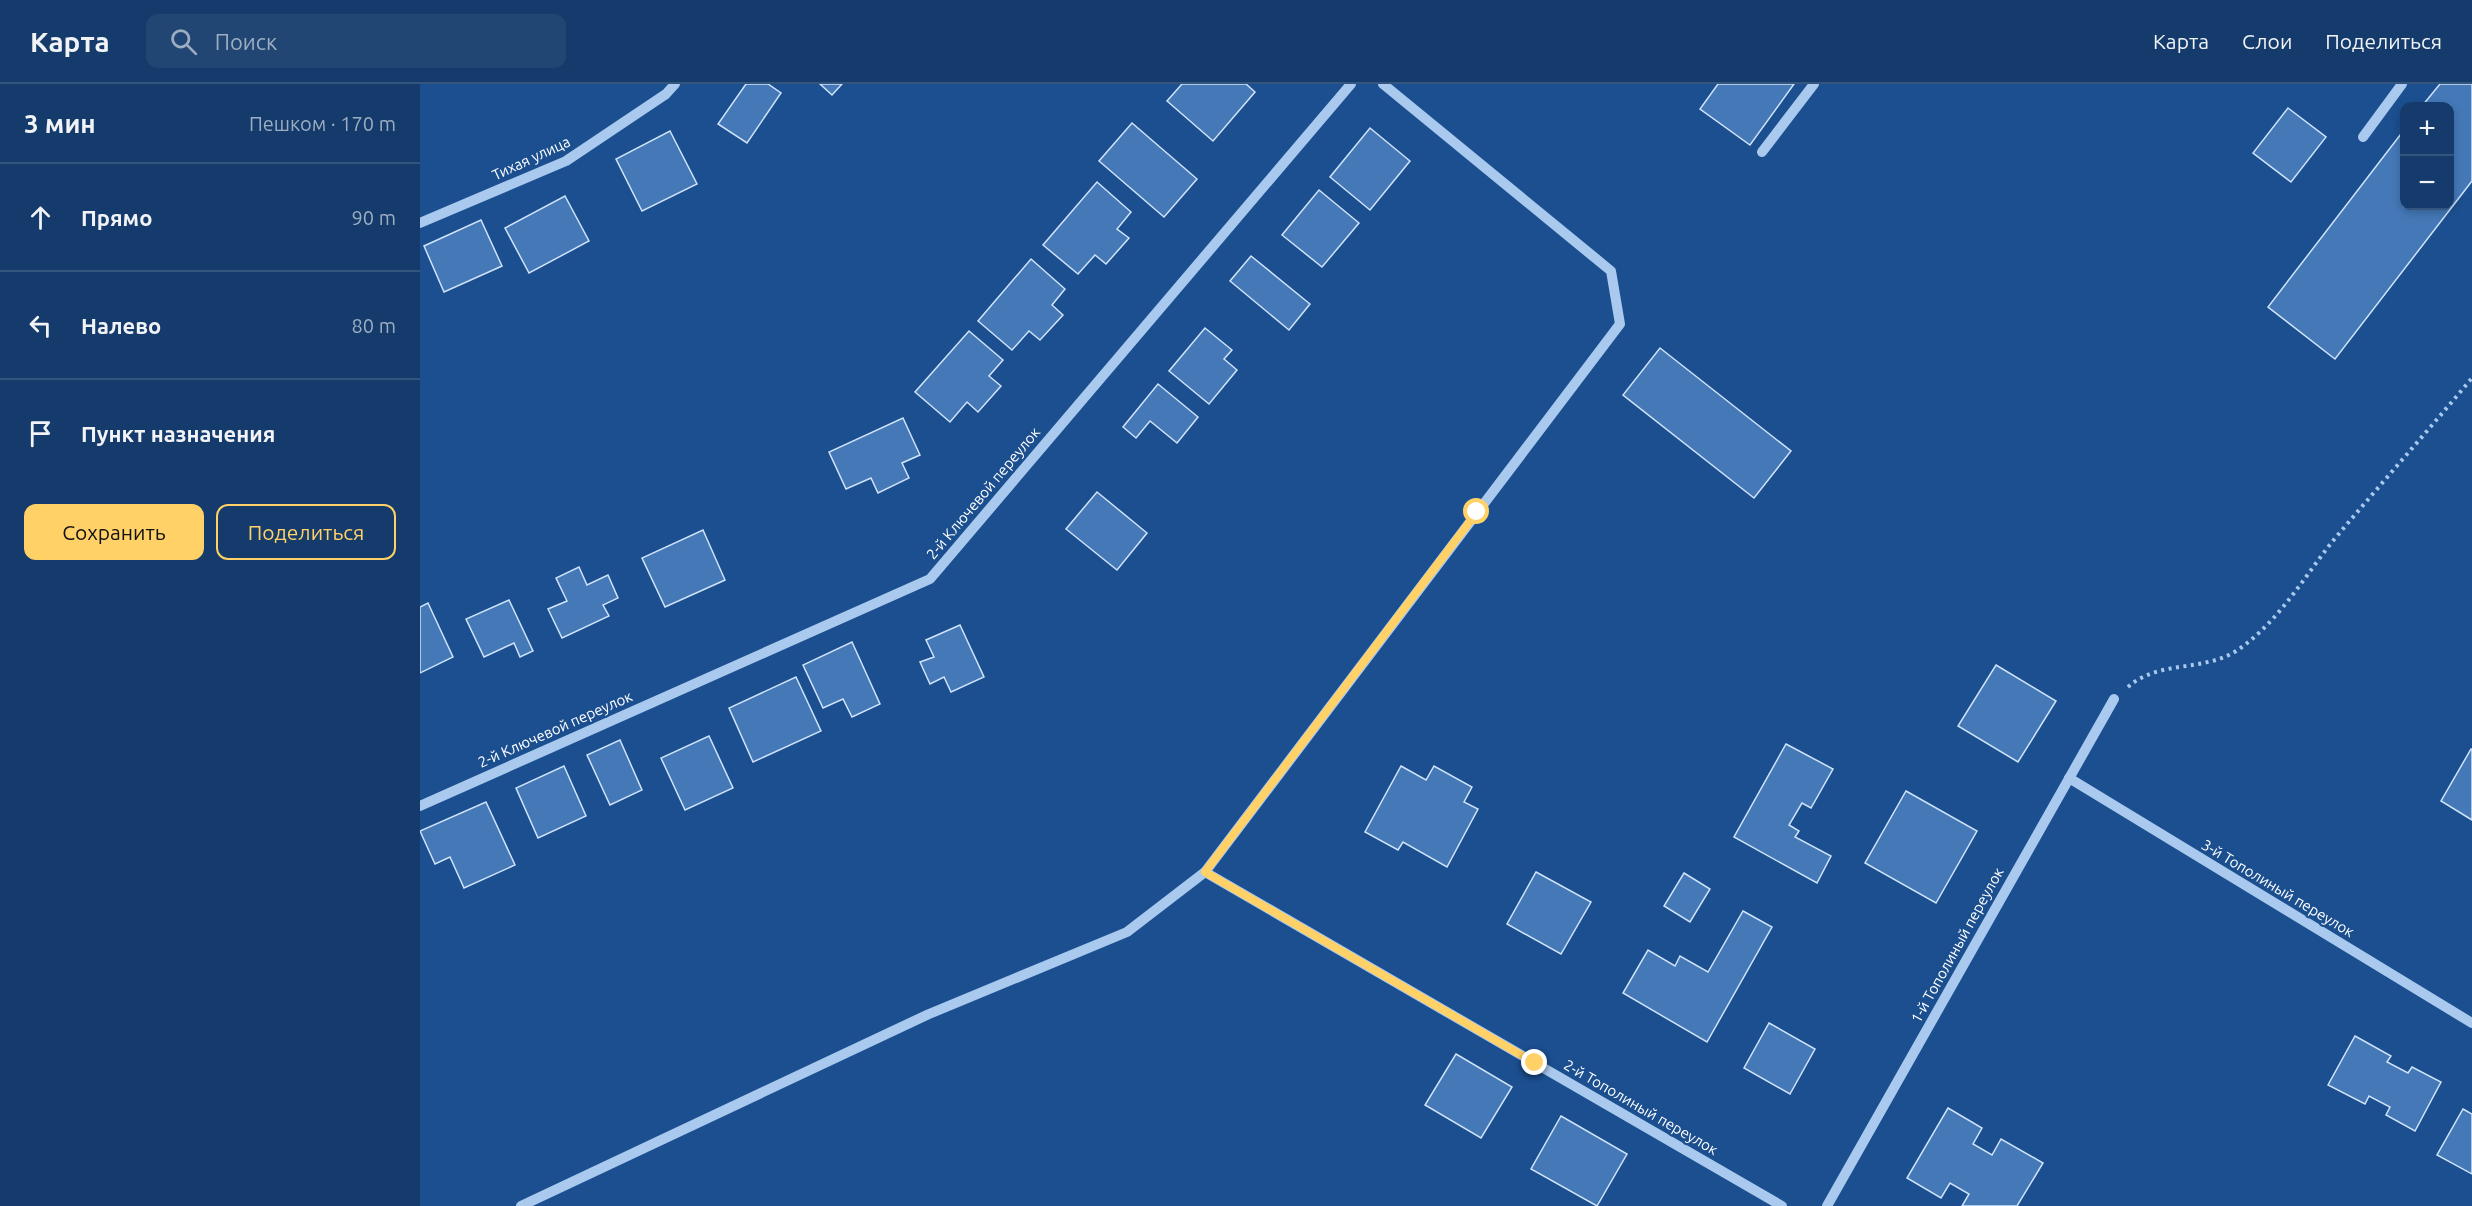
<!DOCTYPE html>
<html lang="ru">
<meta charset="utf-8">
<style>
:root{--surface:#143b6b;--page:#214673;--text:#f1f3f6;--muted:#9dadc1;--line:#33557e;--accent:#ffd166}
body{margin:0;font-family:Ubuntu,sans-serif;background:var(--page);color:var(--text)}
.controls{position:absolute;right:18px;top:18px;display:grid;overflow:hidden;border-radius:12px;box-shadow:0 3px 9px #0003}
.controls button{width:54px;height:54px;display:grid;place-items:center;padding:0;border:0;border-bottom:2px solid var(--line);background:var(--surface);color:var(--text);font:30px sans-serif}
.stop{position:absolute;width:18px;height:18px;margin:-14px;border:4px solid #ffd166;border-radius:50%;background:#fff}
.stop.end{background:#ffd166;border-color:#fff;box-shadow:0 2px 6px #0008}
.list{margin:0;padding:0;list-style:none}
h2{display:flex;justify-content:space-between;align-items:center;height:78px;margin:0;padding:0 24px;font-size:26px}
h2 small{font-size:20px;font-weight:400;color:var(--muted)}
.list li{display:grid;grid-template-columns:39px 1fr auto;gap:18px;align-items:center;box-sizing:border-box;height:108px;padding:0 24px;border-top:2px solid var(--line)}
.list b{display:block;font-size:22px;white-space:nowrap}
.list em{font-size:20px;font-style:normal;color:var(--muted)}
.actions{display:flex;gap:12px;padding:18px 24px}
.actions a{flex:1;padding:14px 0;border:2px solid var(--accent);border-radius:12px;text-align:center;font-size:21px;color:var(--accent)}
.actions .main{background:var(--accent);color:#111}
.icon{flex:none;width:33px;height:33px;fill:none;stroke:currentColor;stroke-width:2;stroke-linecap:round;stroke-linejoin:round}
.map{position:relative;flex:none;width:2052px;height:1122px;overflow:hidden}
header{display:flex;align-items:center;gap:36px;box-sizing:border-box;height:84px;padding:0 30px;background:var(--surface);border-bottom:2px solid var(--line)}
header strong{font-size:28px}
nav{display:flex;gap:33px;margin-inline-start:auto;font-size:21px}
.search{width:420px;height:54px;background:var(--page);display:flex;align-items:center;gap:15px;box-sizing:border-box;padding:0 21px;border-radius:12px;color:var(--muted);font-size:22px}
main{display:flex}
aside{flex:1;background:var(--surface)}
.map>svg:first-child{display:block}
.building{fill:#4478b7;stroke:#cfe3fa;stroke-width:1.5}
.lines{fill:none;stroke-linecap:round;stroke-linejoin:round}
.path{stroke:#a9c9ee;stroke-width:4;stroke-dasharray:3 4.5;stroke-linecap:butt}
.minor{stroke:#a9c9ee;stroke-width:10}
.route{stroke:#ffd166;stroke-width:8}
.labels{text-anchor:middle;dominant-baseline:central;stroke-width:4.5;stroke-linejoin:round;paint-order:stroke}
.street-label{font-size:15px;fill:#fff;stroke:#1b4f8f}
</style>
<header>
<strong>Карта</strong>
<div class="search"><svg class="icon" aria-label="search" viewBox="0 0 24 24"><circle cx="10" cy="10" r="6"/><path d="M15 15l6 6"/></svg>Поиск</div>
<nav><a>Карта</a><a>Слои</a><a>Поделиться</a></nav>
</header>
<main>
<aside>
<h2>3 мин<small>Пешком · 170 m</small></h2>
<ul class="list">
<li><svg class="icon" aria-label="ahead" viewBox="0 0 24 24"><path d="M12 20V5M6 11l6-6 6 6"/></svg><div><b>Прямо</b></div><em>90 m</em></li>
<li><svg class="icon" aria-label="left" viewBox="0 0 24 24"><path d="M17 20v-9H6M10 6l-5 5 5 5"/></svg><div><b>Налево</b></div><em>80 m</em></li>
<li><svg class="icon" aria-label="arrive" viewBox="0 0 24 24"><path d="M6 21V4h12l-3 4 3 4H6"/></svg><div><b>Пункт назначения</b></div></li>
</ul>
<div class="actions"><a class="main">Сохранить</a><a>Поделиться</a></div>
</aside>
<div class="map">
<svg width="2052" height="1122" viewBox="0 0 2052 1122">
<rect width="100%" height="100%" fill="#1b4f8f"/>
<g class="building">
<path d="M326,0H348L361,9L327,59L298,40Z"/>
<path d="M400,0H422L412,11Z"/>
<path d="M762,0H826L835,8L793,57L747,17Z"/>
<path d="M1298,0H1374L1330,61L1280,25Z"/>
<path d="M2020,0H2052V97L1915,275L1848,223L1984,46V122H2030V22H2002Z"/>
<path d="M1868,24L1906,53L1871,98L1833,69Z"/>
<path d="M712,39L777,95L744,133L679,77Z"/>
<path d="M950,44L990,77L950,126L910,93Z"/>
<path d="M250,47L277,100L222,127L196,75Z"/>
<path d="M677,98L711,128L697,145L709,154L686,180L675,171L658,190L623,161Z"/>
<path d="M899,106L939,139L902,183L862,151Z"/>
<path d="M145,112L169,157L109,189L85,144Z"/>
<path d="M61,136L82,182L24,208L4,162Z"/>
<path d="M831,172L890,220L869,246L810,197Z"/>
<path d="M611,175L645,205L632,221L643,231L620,256L609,247L592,266L558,237Z"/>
<path d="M785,244L812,266L804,275L817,286L789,320L749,287Z"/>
<path d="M549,247L583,276L569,292L581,302L558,328L547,318L530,338L495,308Z"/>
<path d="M1240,264L1371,367L1334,414L1203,311Z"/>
<path d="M738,300L778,333L757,359L730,337L716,354L703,343Z"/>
<path d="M483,334L500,371L482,379L489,394L458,409L451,394L426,405L409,368Z"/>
<path d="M677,408L727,449L697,486L646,445Z"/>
<path d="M283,446L305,496L245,523L222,474Z"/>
<path d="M159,483L167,501L188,491L198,514L183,521L189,532L142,554L128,525L147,517L136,494Z"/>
<path d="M89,516L113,567L100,573L94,559L64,573L46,535Z"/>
<path d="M8,519L33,573L0,589V523Z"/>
<path d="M540,541L564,593L531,608L524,593L510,600L500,578L514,573L506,556Z"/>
<path d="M432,558L460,620L432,633L423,615L403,624L383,581Z"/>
<path d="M1576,581L1636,617L1598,678L1538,642Z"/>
<path d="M376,593L401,647L333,678L309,624Z"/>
<path d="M289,652L313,704L265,726L241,674Z"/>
<path d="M200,656L222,706L190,721L167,671Z"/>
<path d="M1366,660L1413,685L1391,724L1382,719L1369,741L1379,747L1375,753L1411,772L1397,799L1314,753Z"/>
<path d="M2051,665H2052V736L2021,717Z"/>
<path d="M144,682L166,732L118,754L96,704Z"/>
<path d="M981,682L1006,696L1014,682L1052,703L1044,718L1058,725L1027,783L983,758L978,766L945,748Z"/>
<path d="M1486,707L1557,747L1516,819L1445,779Z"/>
<path d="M66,718L95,781L44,804L30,773L15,780L0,747Z"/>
<path d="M1116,788L1171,818L1141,870L1087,840Z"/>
<path d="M1264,789L1290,805L1270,838L1244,822Z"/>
<path d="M1323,827L1352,843L1287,958L1203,909L1228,866L1255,882L1260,872L1288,888Z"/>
<path d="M1349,939L1395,965L1370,1010L1324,984Z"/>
<path d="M1935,952L1971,972L1967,978L1988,989L1992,983L2021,998L1995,1047L1966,1031L1970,1023L1949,1012L1945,1020L1908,1001Z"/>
<path d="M1036,970L1092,1003L1061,1054L1005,1021Z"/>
<path d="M1528,1024L1562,1044L1553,1060L1572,1071L1581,1055L1623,1079L1597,1122H1542L1549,1110L1530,1099L1521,1114L1487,1094Z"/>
<path d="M2043,1025L2052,1030V1090L2017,1071Z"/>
<path d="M1141,1032L1207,1070L1177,1122L1111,1085Z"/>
</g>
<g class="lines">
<path class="path" d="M1708,603C1738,576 1783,588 1816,567C1857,540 1882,496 1912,458C1958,403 2006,349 2052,294"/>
<g class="minor">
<path d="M1943,53L1982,0"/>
<path d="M1342,68L1394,0"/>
<path d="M0,139L146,77L246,10L255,0"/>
<path d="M1649,694L2052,939"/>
<path d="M0,722L510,495L931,0"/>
<path d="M785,788L1362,1122"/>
<path d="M101,1122L509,930L707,848L785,788L1200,240L1191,187L963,0"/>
<path d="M1407,1122L1694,615"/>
</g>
</g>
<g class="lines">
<path class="route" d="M1057,428L785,788L1115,979"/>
</g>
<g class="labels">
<g class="street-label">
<text transform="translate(111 74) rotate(-25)">Тихая улица</text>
<text transform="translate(563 409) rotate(-50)">2-й Ключевой переулок</text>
<text transform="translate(135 645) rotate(-24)">2-й Ключевой переулок</text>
<text transform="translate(1858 804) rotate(31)">3-й Тополиный переулок</text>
<text transform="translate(1537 861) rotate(-61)">1-й Тополиный переулок</text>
<text transform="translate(1221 1023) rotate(30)">2-й Тополиный переулок</text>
</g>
</g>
</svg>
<div class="controls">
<button>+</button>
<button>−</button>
</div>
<div class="stop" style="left:1057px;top:428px"></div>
<div class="stop end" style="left:1115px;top:979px"></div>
</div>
</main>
